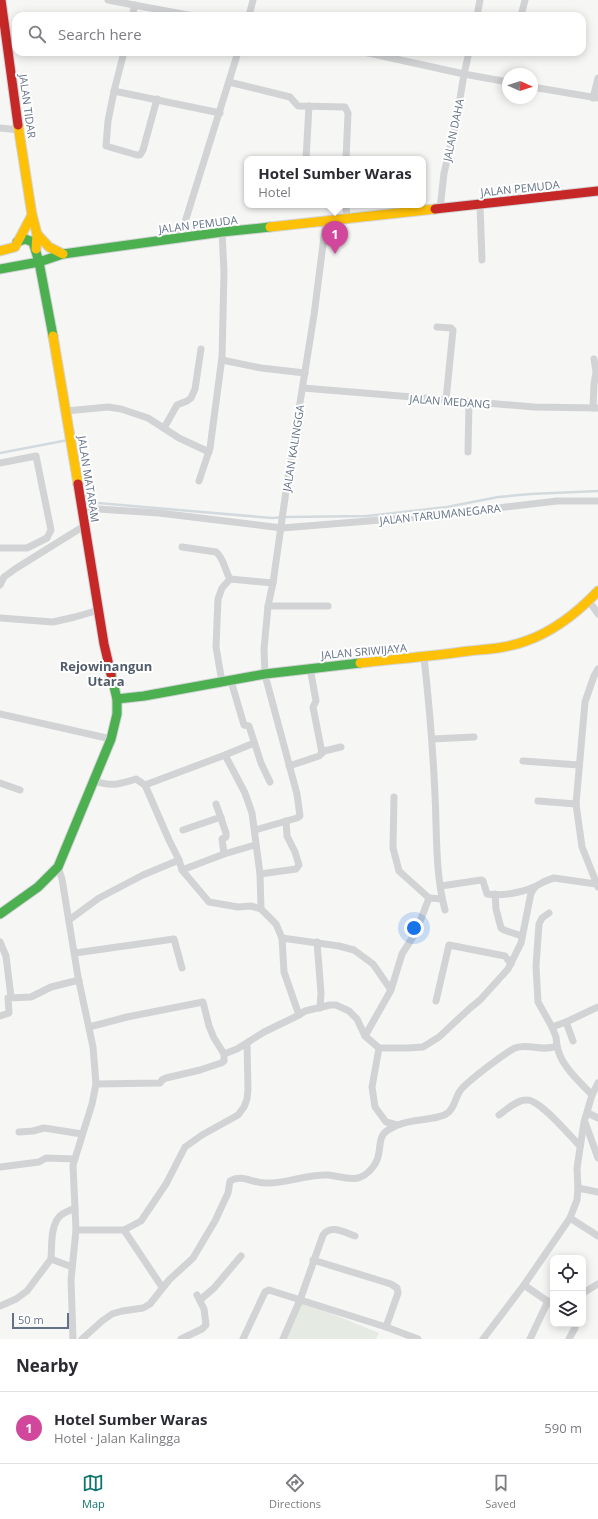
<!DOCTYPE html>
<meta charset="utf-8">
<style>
:root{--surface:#fff;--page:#f7f7f7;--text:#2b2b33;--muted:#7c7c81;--line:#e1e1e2;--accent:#0f766e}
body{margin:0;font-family:"Open Sans",sans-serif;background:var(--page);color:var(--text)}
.controls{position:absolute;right:12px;bottom:12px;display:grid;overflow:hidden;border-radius:8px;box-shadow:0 2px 10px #0003}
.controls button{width:36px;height:36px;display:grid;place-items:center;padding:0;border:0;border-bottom:1px solid var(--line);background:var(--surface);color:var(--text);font:20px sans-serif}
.compass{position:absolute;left:502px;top:68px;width:36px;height:36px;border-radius:50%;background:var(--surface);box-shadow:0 2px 10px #0003;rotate:93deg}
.scale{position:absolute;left:12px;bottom:10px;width:57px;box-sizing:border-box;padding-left:4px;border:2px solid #637288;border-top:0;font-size:11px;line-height:14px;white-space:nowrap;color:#637288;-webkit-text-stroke:3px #fff;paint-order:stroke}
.you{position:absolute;left:414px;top:928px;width:14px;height:14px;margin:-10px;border:3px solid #fff;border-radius:50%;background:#1a73e8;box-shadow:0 0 0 6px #1a73e833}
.badge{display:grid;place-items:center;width:26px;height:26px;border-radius:50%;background:var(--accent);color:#fff;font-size:13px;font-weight:700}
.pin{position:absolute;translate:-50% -33px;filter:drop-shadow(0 1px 2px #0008)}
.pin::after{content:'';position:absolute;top:21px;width:14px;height:12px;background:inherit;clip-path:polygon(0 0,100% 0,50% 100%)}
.popup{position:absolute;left:244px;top:156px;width:182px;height:52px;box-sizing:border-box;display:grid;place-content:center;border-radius:8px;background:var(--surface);filter:drop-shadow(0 1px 3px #0005);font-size:13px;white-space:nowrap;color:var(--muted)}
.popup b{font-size:15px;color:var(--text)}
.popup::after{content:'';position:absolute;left:50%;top:100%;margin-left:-8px;border:8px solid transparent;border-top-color:var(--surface)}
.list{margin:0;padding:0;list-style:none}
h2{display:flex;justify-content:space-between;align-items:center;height:52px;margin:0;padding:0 16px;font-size:17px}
h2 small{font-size:13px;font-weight:400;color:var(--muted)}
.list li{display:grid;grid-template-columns:26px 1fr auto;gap:12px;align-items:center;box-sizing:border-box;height:72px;padding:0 16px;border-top:1px solid var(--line)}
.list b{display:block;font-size:15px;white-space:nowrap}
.list p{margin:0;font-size:13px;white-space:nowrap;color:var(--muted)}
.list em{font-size:13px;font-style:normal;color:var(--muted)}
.icon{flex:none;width:22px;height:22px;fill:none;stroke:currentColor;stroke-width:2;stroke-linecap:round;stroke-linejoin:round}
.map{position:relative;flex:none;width:598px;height:1339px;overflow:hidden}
.search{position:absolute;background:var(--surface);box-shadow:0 2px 10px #0003;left:12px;right:12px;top:12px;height:44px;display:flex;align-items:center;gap:10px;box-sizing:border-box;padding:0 14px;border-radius:12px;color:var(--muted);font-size:15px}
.sheet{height:124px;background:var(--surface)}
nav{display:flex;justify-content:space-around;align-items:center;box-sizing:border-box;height:56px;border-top:1px solid var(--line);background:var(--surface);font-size:11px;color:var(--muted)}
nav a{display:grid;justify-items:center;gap:2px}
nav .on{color:var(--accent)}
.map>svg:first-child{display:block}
.green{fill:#e5eae3}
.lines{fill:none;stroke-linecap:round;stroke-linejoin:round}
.stream{stroke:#d3dade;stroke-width:2.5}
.fast-casing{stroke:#d2d4d6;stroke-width:11}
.slow-casing{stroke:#d2d4d6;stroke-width:11}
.jam-casing{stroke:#d2d4d6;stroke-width:11}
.street{stroke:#d2d3d4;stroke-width:7}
.fast{stroke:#4caf50;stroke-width:9}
.slow{stroke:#ffc107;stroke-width:9}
.jam{stroke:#c62828;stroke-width:9}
.labels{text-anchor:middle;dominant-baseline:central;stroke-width:4;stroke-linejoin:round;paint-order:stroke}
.street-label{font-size:11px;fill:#637288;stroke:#fff}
.quarter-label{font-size:13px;font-weight:bold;fill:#525d6c;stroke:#fff}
</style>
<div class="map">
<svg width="598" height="1339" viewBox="0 0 598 1339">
<rect width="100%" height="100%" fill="#f6f6f5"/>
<path class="green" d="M301,1301L379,1333L376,1339H286Z"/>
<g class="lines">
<g class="stream">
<path d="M0,453L68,440"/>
<path d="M85,495L86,502L272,518L287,517L367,516L447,507L498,497L531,494L598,491"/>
</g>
<defs>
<g id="fast">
<path d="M17,242L25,239L33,242L39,262L53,336"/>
<path d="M0,269L39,262L63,254L222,232L270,227"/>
<path d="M117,699L144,696L265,674L360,663"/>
<path d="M0,914L38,887L58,867L111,739L117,714V699L111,674"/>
</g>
<g id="slow">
<path d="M18,125L32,215L37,234L36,249"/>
<path d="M270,227L435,209"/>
<path d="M37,234L49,247L63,254"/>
<path d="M0,251L15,247L32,215"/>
<path d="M53,336L78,484"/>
<path d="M360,663C396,659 433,656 469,651C488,649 508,648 526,641C554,631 578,612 598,591"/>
</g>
<g id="jam">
<path d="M1,0L18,125"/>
<path d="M435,209L598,191"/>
<path d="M78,484L104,644L111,674"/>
</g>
</defs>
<use href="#fast" class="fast-casing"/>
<use href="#slow" class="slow-casing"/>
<use href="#jam" class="jam-casing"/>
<g class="street">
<path d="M108,0L193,16"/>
<path d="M132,16L135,5"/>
<path d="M249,16L253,0"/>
<path d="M477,16L480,0"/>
<path d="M521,16L525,0"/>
<path d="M124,52L114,91L220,113"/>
<path d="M364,52L464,74L508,82"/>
<path d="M229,82L290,97L298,106L345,107L348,113L346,159"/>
<path d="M532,87L598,98"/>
<path d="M114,91L108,121L106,146L137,155H140L143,150L157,99"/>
<path d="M593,98L598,78"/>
<path d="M0,128L19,130"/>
<path d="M306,159L309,106"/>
<path d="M346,205L347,219"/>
<path d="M480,205L482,260"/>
<path d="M440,209L444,173L456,123L464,74L469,52"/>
<path d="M180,238L238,52"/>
<path d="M437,327L451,328L453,330L446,400"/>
<path d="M222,360L261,368L305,373"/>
<path d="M303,388L534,407L598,408"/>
<path d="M593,408L594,384L596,372L594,359"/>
<path d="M66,411L108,407L121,409L148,418L179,438L209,452"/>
<path d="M164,428L177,405L187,401L191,398L195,389L201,349"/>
<path d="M468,452L469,402"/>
<path d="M0,463L36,456L51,530L47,538L27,548H0"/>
<path d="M199,481L210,448L222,357L224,272L222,232"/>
<path d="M82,508L159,513L282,528L430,516L557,501H598"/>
<path d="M182,547L216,552C224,558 225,571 230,579L273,583"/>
<path d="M0,585L4,577L15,569L84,526"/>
<path d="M589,601L598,614"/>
<path d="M268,606H328"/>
<path d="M0,618L53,622L75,617L99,610"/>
<path d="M424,657C429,703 433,749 435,795C437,833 435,873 445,910"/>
<path d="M310,668L316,701L313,707L322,753"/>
<path d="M598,669L594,676L585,702L576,804L582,847L598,887"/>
<path d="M231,681L244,725L249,726L261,763L270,782"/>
<path d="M222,682L216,647L218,599L222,588L230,579"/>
<path d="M0,714L111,739"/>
<path d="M432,739L474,737"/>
<path d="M225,755L245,793L252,813L260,874L261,909"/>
<path d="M523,761L579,765"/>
<path d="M289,766L319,756L324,751L341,747"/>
<path d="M94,781C112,787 119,784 136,779L145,785"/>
<path d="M0,783L20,790"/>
<path d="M394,797L393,848L399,871L429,898"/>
<path d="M538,801L576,804"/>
<path d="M216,804L226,833V837L222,839L224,854"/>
<path d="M183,830L221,817"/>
<path d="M255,830L297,818L300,816L297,794L265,675L264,649L268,606L273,583L287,484L314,315L326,221"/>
<path d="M58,867L62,879L78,977L93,1047L96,1084L92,1104L73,1165L76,1230L71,1280L73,1339"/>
<path d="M182,870L224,854L255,845"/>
<path d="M260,874L296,869L299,865L295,852L287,836L286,821"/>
<path d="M441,886L481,880L483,881L487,894C502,896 521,893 534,887C541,884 545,880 554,878L596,884"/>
<path d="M495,894L496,909L501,928L504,930L522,936"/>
<path d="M69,920L99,898L143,875L179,860"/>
<path d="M282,938L339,946L354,950L373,964L391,990L365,1036"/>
<path d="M0,942L6,956L11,997"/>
<path d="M317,942L321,993L320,1008"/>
<path d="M75,953L174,939L182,968"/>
<path d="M391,990L402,954L416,932L429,898L442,899"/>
<path d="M436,1001L449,945L505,956L511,964"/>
<path d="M299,1015L305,1011L330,1005H336L349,1011L357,1019L365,1036L379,1048H408L423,1047L439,1037L469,1009L480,1000L508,969L521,943L531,893L535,887"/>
<path d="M0,1016L9,1013L8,998L31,997L51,987L79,980"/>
<path d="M566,1022L573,1041"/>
<path d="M89,1027L127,1017L203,1002L209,1026L214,1038L224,1054L237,1049L264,1032L299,1015L284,972L282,938L276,924L261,909L251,906L238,907L209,902L182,870L179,860L169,840L145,785L225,755L254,743"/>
<path d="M552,1027L566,1022L598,1007"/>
<path d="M557,1046C561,1066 578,1080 592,1095"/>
<path d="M379,1048L372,1087L375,1107L386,1122L397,1125"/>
<path d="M96,1084L160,1083L162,1080L166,1078L200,1070L221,1063L224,1061V1054"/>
<path d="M588,1113L598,1118"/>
<path d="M499,1115C507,1109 517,1100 526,1100C539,1098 570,1136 580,1146"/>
<path d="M585,1122L598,1158"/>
<path d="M19,1132L33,1131L44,1128L82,1134"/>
<path d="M0,1167L39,1162L46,1158L75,1159"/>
<path d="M578,1188L598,1192"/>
<path d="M570,1218L598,1236"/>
<path d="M76,1230H124L141,1221L166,1184L185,1147L202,1135L238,1115L244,1107L247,1099L248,1089L247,1043"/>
<path d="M124,1230L162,1287"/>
<path d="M51,1259C52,1246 50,1224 61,1215C65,1212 71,1210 75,1208"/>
<path d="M313,1260L391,1284L397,1288L398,1293L386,1327"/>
<path d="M524,1285L553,1305"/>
<path d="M583,1293L598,1284"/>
<path d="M200,1300L214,1288L241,1256"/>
<path d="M0,1306L16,1299L27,1291L51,1259L72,1267"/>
<path d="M82,1339L102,1321L112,1314L122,1311L143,1308L150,1304L169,1280L193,1258L215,1221L228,1193L230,1181C242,1174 252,1183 265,1183C286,1184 306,1174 328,1175C337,1176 349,1180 358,1178C367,1176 376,1165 378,1157C381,1147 378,1136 388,1130C403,1120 421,1121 438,1117C440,1116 444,1116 446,1114C454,1110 455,1098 460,1091C465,1083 506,1052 515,1048C528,1043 542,1052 557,1046L556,1037L552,1027L538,1002L536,966L539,924L542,918L549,913"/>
<path d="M181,1339L202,1329L206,1325L204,1309L197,1295"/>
<path d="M243,1339L265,1292L269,1290L386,1327L418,1339"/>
<path d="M283,1339L300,1300L323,1235C331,1224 344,1232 355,1236"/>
<path d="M483,1339L524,1285L570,1218L577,1200L578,1188L577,1168L584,1122L592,1095L598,1083"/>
<path d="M530,1339L548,1301"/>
<path d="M569,1339L575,1328V1324"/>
</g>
<use href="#fast" class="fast"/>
<use href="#slow" class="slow"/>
<use href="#jam" class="jam"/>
</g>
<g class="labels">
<g class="street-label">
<text transform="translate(28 106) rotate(82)">JALAN TIDAR</text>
<text transform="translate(453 130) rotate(-78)">JALAN DAHA</text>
<text transform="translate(520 188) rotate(-6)">JALAN PEMUDA</text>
<text transform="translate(198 224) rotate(-7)">JALAN PEMUDA</text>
<text transform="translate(450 401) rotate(4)">JALAN MEDANG</text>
<text transform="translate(293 448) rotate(-81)">JALAN KALINGGA</text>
<text transform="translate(89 479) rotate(81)">JALAN MATARAM</text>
<text transform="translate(440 514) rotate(-6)">JALAN TARUMANEGARA</text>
<text transform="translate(364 651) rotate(-5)">JALAN SRIWIJAYA</text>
</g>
<g class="quarter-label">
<text x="106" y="666">Rejowinangun<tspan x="106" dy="15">Utara</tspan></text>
</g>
</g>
</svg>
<div class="controls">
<button><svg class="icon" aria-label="locate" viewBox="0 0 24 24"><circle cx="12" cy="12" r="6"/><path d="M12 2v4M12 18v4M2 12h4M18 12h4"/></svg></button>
<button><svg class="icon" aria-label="layers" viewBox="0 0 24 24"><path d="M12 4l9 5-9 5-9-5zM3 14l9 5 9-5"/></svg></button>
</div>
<svg class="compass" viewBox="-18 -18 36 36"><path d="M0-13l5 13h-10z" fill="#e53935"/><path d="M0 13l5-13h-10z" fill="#7c7c81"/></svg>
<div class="scale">50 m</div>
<div class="you"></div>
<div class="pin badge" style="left:335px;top:254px;background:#d1479c">1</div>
<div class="popup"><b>Hotel Sumber Waras</b>Hotel</div>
<div class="search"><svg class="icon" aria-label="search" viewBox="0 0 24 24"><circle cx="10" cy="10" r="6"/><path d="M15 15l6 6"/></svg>Search here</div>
</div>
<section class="sheet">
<h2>Nearby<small></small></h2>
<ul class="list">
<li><span class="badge" style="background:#d1479c">1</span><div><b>Hotel Sumber Waras</b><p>Hotel · Jalan Kalingga</p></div><em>590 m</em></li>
</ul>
</section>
<nav>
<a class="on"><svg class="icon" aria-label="map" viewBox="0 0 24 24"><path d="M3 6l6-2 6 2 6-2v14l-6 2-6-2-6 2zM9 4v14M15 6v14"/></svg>Map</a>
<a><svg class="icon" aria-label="directions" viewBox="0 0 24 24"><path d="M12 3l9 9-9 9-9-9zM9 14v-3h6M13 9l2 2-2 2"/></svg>Directions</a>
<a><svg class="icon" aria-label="saved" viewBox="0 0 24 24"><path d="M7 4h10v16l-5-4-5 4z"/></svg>Saved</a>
</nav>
